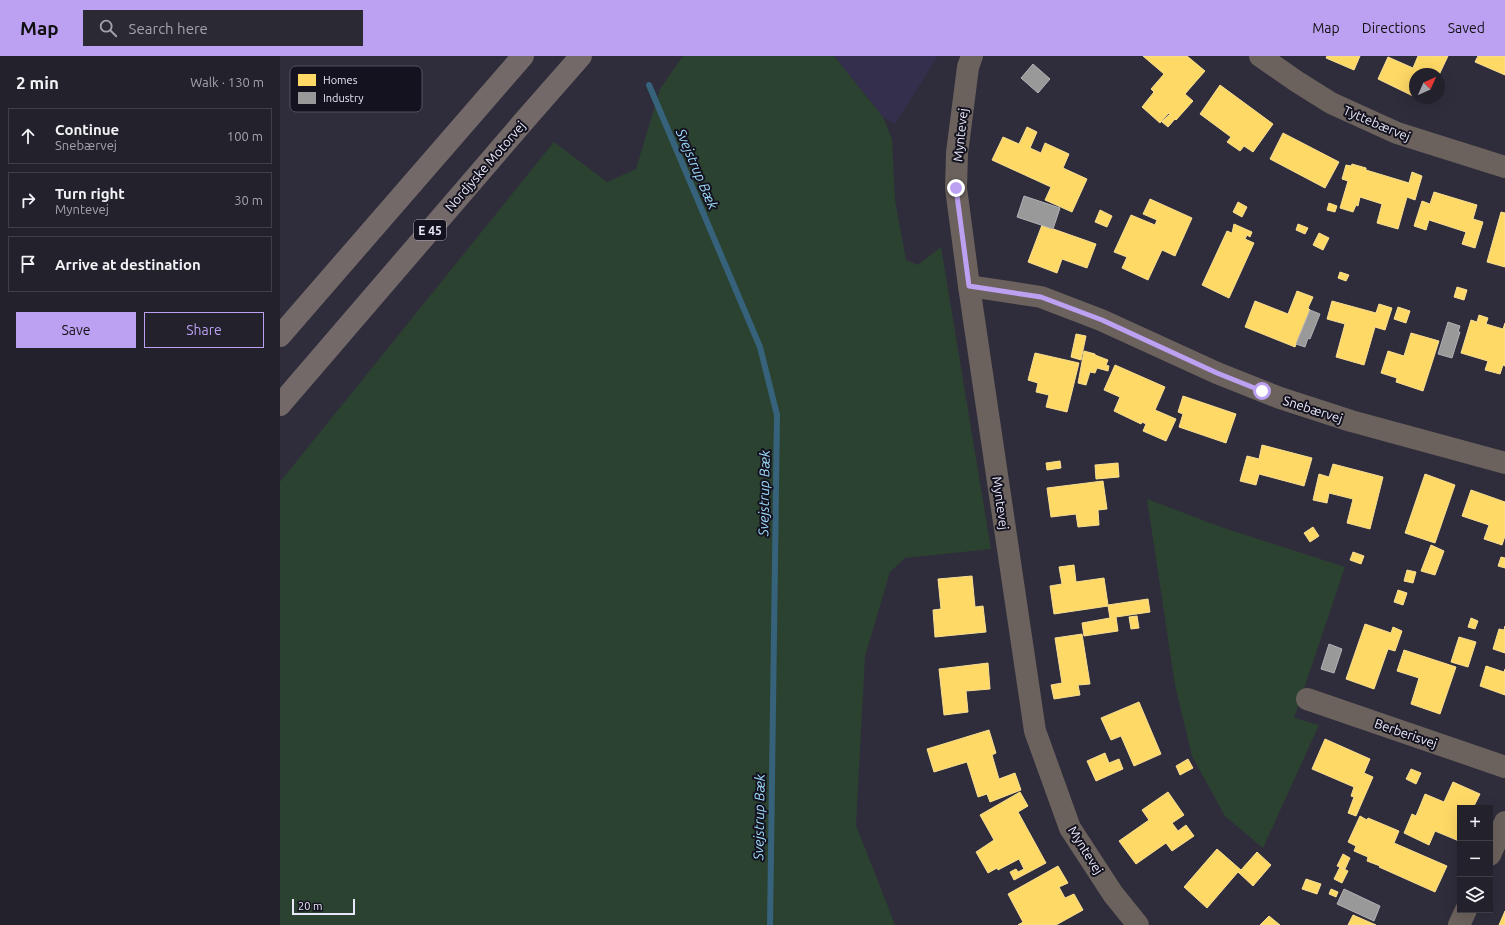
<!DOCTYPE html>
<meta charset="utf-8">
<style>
:root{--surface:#23222c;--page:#2b2a34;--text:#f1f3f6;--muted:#a3a4a9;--line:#403f48;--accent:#bca0f2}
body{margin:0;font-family:Ubuntu,sans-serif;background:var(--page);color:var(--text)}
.controls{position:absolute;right:12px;bottom:12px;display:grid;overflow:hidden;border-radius:0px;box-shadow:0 4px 16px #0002}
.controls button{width:36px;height:36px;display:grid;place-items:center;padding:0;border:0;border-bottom:1px solid var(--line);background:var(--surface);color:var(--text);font:20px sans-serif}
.compass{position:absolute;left:1129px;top:12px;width:36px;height:36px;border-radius:50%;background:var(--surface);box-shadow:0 4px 16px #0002;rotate:45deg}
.scale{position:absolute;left:12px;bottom:10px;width:63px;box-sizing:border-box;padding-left:4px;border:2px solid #e9e8fa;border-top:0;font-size:11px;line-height:14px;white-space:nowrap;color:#e9e8fa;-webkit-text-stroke:3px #13121e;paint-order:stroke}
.stop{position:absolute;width:12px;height:12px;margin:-9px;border:3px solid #bca0f2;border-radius:50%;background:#fff}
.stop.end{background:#bca0f2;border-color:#fff;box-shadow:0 1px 4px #0008}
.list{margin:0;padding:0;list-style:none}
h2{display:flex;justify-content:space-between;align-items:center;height:52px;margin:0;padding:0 16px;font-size:17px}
h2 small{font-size:13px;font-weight:400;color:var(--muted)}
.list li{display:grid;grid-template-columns:26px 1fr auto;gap:12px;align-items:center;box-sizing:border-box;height:56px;margin:0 8px 8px;padding:0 8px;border:1px solid var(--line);border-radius:0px}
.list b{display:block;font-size:15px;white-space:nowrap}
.list p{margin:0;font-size:13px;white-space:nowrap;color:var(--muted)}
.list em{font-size:13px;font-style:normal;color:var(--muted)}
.actions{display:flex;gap:8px;padding:12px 16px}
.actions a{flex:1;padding:9px 0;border:1px solid var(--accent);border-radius:0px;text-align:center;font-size:14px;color:var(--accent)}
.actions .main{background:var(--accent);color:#111}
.icon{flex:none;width:22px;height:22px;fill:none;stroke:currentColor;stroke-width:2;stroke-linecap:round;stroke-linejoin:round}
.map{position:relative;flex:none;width:1225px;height:869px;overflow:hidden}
header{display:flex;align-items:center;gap:24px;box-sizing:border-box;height:56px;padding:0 20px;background:var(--accent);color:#111}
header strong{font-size:19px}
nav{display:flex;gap:22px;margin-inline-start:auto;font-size:14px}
.search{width:280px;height:36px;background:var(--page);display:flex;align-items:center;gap:10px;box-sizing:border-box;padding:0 14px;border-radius:0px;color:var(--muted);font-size:15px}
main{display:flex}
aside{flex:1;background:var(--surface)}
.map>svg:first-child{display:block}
.built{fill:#332f4d}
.green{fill:#2c4231}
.homes{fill:#ffd966;stroke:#f8de92}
.industry{fill:#999;stroke:#b1b1b6}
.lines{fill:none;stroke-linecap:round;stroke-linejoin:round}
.stream{stroke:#36637b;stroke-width:6}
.street{stroke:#6c625d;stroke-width:22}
.highway{stroke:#746969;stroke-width:22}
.route{stroke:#bca0f2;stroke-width:5}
.labels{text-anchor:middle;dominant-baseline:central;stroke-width:4;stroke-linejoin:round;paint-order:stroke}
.shield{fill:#13121e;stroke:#a9a8b8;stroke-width:1}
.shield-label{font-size:12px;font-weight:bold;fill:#e9e8fa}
.street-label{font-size:13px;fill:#e9e8fa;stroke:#13121e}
.water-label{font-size:14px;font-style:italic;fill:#9ddafb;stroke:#13121e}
.key{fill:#13121e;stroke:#535260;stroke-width:1}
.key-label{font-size:11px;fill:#e9e8fa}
</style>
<header>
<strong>Map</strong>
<div class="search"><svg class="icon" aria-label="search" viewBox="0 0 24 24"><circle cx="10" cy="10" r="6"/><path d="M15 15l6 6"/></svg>Search here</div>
<nav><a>Map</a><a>Directions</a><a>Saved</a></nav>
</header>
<main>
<aside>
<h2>2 min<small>Walk · 130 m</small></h2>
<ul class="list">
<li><svg class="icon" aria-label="ahead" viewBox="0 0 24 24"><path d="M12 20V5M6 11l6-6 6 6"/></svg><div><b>Continue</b><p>Snebærvej</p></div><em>100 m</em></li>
<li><svg class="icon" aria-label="right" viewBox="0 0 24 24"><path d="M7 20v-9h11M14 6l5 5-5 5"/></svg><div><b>Turn right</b><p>Myntevej</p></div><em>30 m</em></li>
<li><svg class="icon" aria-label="arrive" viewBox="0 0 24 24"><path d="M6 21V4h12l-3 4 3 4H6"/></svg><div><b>Arrive at destination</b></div></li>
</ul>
<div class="actions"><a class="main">Save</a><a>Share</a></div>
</aside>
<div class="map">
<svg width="1225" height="869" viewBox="0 0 1225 869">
<rect width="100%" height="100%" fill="#2f2d3b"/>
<path class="built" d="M554,0H658L615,68L603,61Z"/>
<g class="green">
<path d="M403,0H554L603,61L612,83L615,144L626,204L638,209L661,191L711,493L625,502L610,516L585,600L576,769L615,869H0V426L274,86L327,126L356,113L380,33Z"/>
<path d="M867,443L941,471L1065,511L1014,662L1039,669L983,792L945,760L912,700L895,629Z"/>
</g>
<g class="homes">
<path d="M863,0H907L925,15L905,38L913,45L896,64L895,63L888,71L882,66L890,58L889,57L880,67L862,51L874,36L871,33L884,18Z"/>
<path d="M1047,0H1080L1074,14L1046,2Z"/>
<path d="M1138,0H1168L1159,19V18H1135V41L1098,23L1108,1L1133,12Z"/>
<path d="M1198,0H1225V19L1195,6Z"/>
<path d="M940,29L993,68L973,96L964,90L960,95L947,86L951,81L920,58Z"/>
<path d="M747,71L757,76L750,92L761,97L765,87L789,98L783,112L807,123L792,156L765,144L771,131L712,104L723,81L739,88Z"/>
<path d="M1003,77L1059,106L1045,132L990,103Z"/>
<path d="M1072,108L1086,112V114L1129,127L1132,116L1142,120L1135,144L1127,141L1118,173L1097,167L1102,148L1080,141L1078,150L1076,149L1073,156L1060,152L1068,125L1062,123L1066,109L1071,110Z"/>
<path d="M1154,136L1197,149L1193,163L1203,166L1195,192L1182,188L1186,176L1149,164L1146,174L1134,170L1142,145L1150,148Z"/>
<path d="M870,143L912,162L895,200L882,194L868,224L842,212L847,201L834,196L851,159L875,169L877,164L863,158Z"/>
<path d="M958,146L967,151L962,161L953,156Z"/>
<path d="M1049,147L1057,150L1055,156L1047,154Z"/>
<path d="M820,154L832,160L827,171L815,166Z"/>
<path d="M1221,156L1225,157V211L1207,206Z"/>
<path d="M954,168L972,176L970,181L967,179L965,183L974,187L949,242L922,229L947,175L952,177Z"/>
<path d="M1018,168L1028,172L1025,178L1016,174Z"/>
<path d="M762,169L816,188L807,212L782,203L777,217L748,206Z"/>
<path d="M1039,177L1049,182L1043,194L1033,189Z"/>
<path d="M1060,216L1069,219L1066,225L1058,222Z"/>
<path d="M1177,231L1187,234L1184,244L1174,241Z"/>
<path d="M1017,235L1033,241L1028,252L1030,254L1015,291L965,271L975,245L1008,258Z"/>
<path d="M1052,245L1096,257L1099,248L1112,252L1105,274L1095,271L1084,309L1056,301L1065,268L1047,263Z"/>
<path d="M1118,251L1130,255L1126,267L1114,263Z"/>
<path d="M1199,259L1208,262L1206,268L1223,273L1225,267V310L1223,309L1220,318L1205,314L1208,305L1181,297L1191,264L1197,266Z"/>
<path d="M1131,277L1159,285L1143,335L1116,326L1117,322L1101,317L1108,295L1124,300Z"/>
<path d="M796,278L806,280L801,304L791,301Z"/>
<path d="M804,295L815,298V299L828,304L826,309L829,310L828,315L817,312L815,317L810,316L806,329L798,327Z"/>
<path d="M755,297L799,307L787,356L766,351L769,339L756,336L758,327L748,324Z"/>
<path d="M835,309L885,331L875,354L896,363L886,385L863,375L866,368L862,366L861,368L834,355L840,341L824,334Z"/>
<path d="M903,340L956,358L946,387L899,371L903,358L898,356Z"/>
<path d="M982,389L1032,402L1024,430L979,418L976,429L960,425L967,400L979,403Z"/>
<path d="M780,405L781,412L767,414L766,407Z"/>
<path d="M838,407L839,421L816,423L815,409Z"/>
<path d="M1053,408L1103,421L1090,473L1067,467L1073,443L1049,437L1047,447L1033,444L1039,418L1049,421Z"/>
<path d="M1145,418L1175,429L1155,487L1125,477Z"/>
<path d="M823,425L827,453L818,454L819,469L798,471L796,458L771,461L767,432Z"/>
<path d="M1191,434L1225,446V480L1222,489L1204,483L1209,469L1182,460Z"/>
<path d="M1033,471L1039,480L1030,486L1024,477Z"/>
<path d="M1151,489L1164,495L1155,519L1141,515Z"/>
<path d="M1073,496L1084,500L1081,508L1070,504Z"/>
<path d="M1221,501L1225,502V512L1218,510Z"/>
<path d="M794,509L796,526L824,522L828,549L868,543L870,556L836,561L838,575L804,580L802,567L830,562L828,550L774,558L770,530L782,528L779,511Z"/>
<path d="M1127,514L1136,516L1133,527L1124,525Z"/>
<path d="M692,520L695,551L703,550L706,576L655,581L653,554L661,553L658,523Z"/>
<path d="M1118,534L1127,537L1123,549L1114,546Z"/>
<path d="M857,560L859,572L851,573L849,561Z"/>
<path d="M1191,562L1198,565L1195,573L1188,571Z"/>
<path d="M1085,568L1111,577L1113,571L1122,575L1115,595L1108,593L1094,633L1066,623Z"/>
<path d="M1225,570V597L1213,593L1219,573L1224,574Z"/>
<path d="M802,578L810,628L798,629L800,639L774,643L771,629L782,627L775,582Z"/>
<path d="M1179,581L1196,586L1188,611L1171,606Z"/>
<path d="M1124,594L1176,611L1160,658L1131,648L1139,622L1117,615Z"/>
<path d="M708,607L710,633L686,635L688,656L664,659L659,613Z"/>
<path d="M1206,610L1224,616L1225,613V639L1200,630Z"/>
<path d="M859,646L881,698L854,710L841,680L831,684L821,662Z"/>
<path d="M709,674L716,697L712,699L719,723L735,717L741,734L710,746L707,738L698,741L687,706L654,716L647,693Z"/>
<path d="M1045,683L1090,703L1084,717L1093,721L1076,760L1068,757L1074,741L1071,740L1074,731L1032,713Z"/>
<path d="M825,697L829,707L839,703L843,713L816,725L807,705Z"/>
<path d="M908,703L913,712L900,719L896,710Z"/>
<path d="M1131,713L1141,717L1136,728L1126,723Z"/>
<path d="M1173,726L1200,738L1193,752H1180V782L1179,785L1155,775L1149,789L1124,777L1132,758L1136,760L1145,738L1164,746Z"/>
<path d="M740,736L748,750L738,756L766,807L734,824L730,816L736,813L738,816L744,813L739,803L718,814L717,812L708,817L696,796L714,784L700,759Z"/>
<path d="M888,736L904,759L892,767L898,775L906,769L914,780L892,795L886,787L856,808L839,785L869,764L862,754Z"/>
<path d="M1080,760L1087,764L1088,762L1119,775L1114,787L1167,810L1155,836L1099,811L1100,810L1087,805L1088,801L1074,795L1076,790L1068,786Z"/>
<path d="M937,793L961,814L977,796L991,809L973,830L958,816L927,852L904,831Z"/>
<path d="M1063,798L1070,802L1065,813L1057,810Z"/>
<path d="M778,810L788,827L779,831L785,842L794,838L803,854L776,869H738L743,866L728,838Z"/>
<path d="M1060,811L1068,815L1062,827L1054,823Z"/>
<path d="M1026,823L1041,828L1037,838L1022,833Z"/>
<path d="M1051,833L1058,836L1056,841L1049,838Z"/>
<path d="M1225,855V869H1219Z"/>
<path d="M1073,859L1096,869H1068Z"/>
<path d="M989,860L1000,869H980Z"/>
</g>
<g class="industry">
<path d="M753,8L770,23L758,37L741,22Z"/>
<path d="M744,140L780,152L773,173L737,161Z"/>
<path d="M1030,254L1040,258L1030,283L1028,282L1025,291L1016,288Z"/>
<path d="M1168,266L1180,270L1178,276H1180L1172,302L1158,298Z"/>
<path d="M1049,588L1062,593L1054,617L1041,613Z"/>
<path d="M1064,833L1100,850L1094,865L1057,848Z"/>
</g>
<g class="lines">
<path class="stream" d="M369,29L480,291L497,359L490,869"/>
<g class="street">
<path d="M692,0L688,11L677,97L676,132L689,230L755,675L790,772L833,838L858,869"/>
<path d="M980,0L1016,25L1051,47L1117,77L1225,111"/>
<path d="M689,230L761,241L821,264L937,317L1000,342L1071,365L1225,407"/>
<path d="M1027,643L1225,711"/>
<path d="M1210,799L1225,766"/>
<path d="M1179,869L1186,854"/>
</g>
<g class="highway">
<path d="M0,280L243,0"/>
<path d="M0,349L244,65L301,0"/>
</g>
</g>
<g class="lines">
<path class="route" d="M676,132L689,230L761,241L822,264L937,317L982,335"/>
</g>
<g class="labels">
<rect class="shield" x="134" y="164" width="32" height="20" rx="3"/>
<g class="shield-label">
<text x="150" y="174">E 45</text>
</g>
<g class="street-label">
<text transform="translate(1097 67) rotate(23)">Tyttebærvej</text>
<text transform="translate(680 79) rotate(-84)">Myntevej</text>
<text transform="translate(205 110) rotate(-49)">Nordjyske Motorvej</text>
<text transform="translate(1033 353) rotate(18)">Snebærvej</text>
<text transform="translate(721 447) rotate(82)">Myntevej</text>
<text transform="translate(1126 677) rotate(19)">Berberisvej</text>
<text transform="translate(806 794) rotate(58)">Myntevej</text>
</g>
<g class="water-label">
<text transform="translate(417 113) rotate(67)">Svejstrup Bæk</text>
<text transform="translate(484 437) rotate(-89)">Svejstrup Bæk</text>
<text transform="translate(479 761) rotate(-89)">Svejstrup Bæk</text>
</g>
</g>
<rect x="10" y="10" width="132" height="46" rx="6" class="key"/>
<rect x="18" y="18" width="18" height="12" fill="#ffd966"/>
<rect x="18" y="36" width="18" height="12" fill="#999"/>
<g class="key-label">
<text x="43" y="28">Homes</text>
<text x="43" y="46">Industry</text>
</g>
</svg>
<div class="controls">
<button>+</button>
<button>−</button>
<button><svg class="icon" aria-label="layers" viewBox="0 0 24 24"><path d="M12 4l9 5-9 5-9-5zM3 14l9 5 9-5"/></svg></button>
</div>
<svg class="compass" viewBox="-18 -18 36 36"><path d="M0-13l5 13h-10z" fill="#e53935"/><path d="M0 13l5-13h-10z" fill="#a3a4a9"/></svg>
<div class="scale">20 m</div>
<div class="stop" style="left:982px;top:335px"></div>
<div class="stop end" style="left:676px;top:132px"></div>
</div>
</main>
